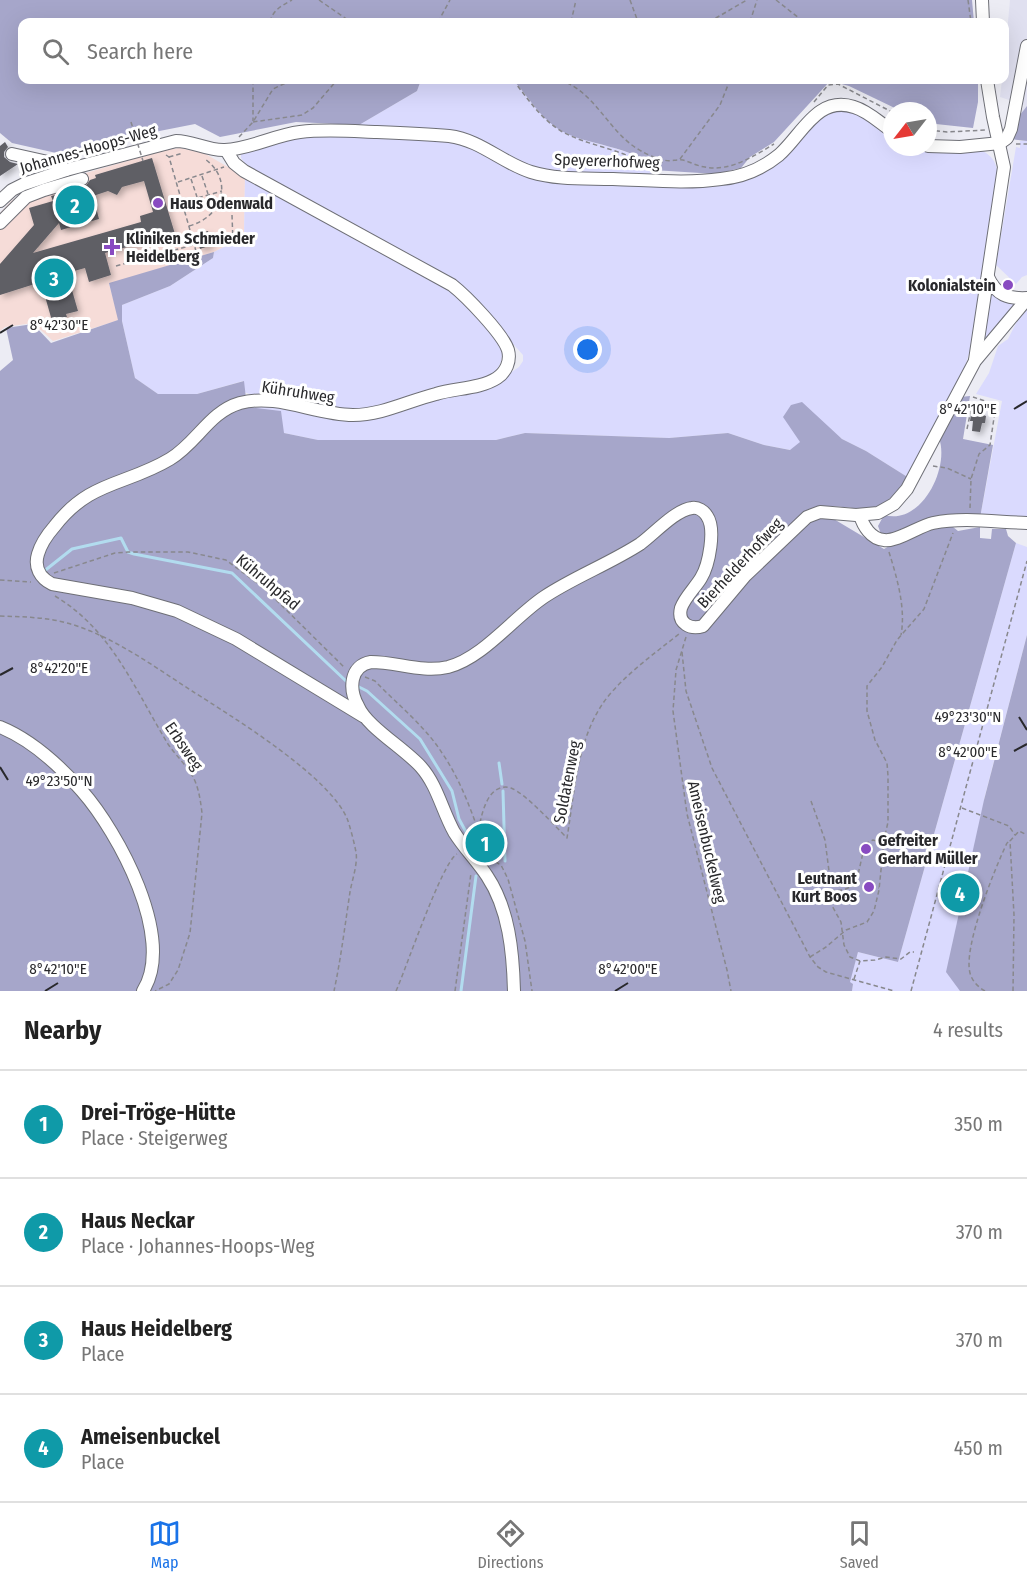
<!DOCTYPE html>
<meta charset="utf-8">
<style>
:root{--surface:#fff;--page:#f6f6f6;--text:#222;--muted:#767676;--line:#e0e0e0;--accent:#1a73e8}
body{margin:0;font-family:"Fira Sans Condensed",sans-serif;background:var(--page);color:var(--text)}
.compass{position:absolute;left:883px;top:102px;width:54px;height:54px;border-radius:50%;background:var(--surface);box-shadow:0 6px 24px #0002;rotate:239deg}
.you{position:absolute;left:588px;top:350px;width:21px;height:21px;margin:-15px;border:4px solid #fff;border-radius:50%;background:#1a73e8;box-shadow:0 0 0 9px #1a73e833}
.badge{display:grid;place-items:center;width:39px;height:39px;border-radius:50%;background:var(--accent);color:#fff;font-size:20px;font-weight:700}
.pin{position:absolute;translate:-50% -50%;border:3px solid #fff;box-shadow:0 2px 6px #0006}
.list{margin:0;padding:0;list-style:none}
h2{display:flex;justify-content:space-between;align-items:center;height:78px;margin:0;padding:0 24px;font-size:26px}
h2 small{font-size:20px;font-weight:400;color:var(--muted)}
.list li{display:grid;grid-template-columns:39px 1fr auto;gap:18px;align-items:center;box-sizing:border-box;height:108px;padding:0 24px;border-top:2px solid var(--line)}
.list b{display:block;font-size:22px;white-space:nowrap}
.list p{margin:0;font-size:20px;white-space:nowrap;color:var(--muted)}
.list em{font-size:20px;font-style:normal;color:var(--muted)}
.icon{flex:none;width:33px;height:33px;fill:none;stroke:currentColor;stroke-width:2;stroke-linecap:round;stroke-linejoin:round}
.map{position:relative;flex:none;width:1027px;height:991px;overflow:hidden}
.search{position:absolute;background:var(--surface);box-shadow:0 6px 24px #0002;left:18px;right:18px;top:18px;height:66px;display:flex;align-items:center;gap:15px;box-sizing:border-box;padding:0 21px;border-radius:12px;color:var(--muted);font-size:22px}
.sheet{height:510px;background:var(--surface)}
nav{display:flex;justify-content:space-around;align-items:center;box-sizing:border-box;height:84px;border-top:2px solid var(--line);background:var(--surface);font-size:16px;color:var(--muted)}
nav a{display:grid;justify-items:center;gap:3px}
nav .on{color:var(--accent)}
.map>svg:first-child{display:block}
.built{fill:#e0e0f0}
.medical{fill:#f6dcd8}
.green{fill:#dadafe}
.forest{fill:#a6a6ca}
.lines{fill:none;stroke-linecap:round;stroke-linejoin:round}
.stream{stroke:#b2dcef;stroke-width:3}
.building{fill:#5e5e65;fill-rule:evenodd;filter:url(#shadow)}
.minor-casing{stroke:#6e6f76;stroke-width:14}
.path{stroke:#88888d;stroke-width:1.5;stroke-dasharray:4.5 3;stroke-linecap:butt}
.minor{stroke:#fff;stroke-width:12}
.path-bridge{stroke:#88888d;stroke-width:1.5;stroke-dasharray:4.5 3;stroke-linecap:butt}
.ticks{fill:none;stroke:#29292c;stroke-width:2}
.poi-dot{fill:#884bc1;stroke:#fff;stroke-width:2}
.labels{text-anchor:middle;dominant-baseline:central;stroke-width:6;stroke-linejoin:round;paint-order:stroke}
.street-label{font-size:16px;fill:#29292c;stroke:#fff}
.poi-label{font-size:16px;font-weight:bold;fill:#29292c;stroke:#fff;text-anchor:start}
.ticks-label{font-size:15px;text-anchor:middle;fill:#29292c;stroke:#fff;stroke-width:6;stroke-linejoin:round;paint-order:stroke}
</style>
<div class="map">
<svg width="1027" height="991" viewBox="0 0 1027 991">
<defs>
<filter id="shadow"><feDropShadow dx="3" dy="3" stdDeviation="3" flood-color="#0004"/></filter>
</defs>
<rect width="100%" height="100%" fill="#ececf4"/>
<path class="built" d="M1010,0H1027V141L1011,139L1024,105L1000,97L1002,80H1004L1005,53Z"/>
<path class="medical" d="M180,148L204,153L245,177L244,236L214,252L109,284L119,320L53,341L33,323L5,327L0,331V213L11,201L27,190L165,150Z"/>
<g class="green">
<path d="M421,80H513C529,97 540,118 561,130C584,144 632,148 649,164C654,169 657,178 661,184L746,177L817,117L836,110L857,113L892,136V147L980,150C994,156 997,164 998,178L972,345L963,372L909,478L866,451L842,439L826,425L791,450L764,445L728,433L669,438L525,433L496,440H318L284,433L247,408L256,404L345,420L510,373L519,367L523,361V355L474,300L247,166L241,158V154L304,136L360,135L359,125L417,91Z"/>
<path d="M1020,141H1027V275L1022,277L1016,284L996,265L1016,147L1020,148Z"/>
<path d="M245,177L456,292L501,346C504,359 500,368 490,377L385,407L352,411L258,397L244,392L243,381L197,394H158L135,378L122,321V305L170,286L213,258L214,252L244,237Z"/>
<path d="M990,290L1018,303L982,344Z"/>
<path d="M1027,309V517L980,518L1002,401L976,394L989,373L998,346L1008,339L1017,321Z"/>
<path d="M1016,543L1027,547V635L984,799L1027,991H852L853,984L849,983L858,952L898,962Z"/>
</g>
<g class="forest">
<path d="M0,0H972L974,22H22V80H421L417,91L359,125L296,122L220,137L195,124L134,136L74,157L12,143L0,133Z"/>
<path d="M513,80H978V102L973,128L936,124L928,121V111H901L849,86L830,81L774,142L750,157L741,168L716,174L653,170C636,145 585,146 560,130C539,117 529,97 513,80Z"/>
<path d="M1027,106V141L1011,139L1020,115Z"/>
<path d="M214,252L213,258L170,286L122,305V321L135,378L158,394H197L244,381L247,407L281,411L284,433L318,440H496L525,433L669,438L728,433L764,445L790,450L800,442L783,417L791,405L802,402L842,439L866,451L909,478C881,513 874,510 832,506V518L884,549L904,538L935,527H953L958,531L980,527V538L991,539L992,529H1006L1008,536L1016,543L898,962L858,952L850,982L853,984L852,991H0V371L13,360L6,328L33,324L51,343L118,320L109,283Z"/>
<path d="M970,396L963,439L993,445L980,518L939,516L917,523L889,536L881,534L878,526L884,515C921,526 950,468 939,438L960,397Z"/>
<path d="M1027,635V991H960L946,972L984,800Z"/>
</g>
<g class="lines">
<g class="stream">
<path d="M43,572L72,549L121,538L128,552L134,554L232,573L346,681"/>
<path d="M359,687L367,691L420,739L452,791L459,819L472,843"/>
<path d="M499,763L502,784"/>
<path d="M503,791L505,861"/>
<path d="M461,991L476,876"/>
</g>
</g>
<g class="building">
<path d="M5,142L8,147L4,152V157L10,162L18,164L0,176V146Z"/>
<path d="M152,158L175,234L105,253L111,275L89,282L85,268L67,273L78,311L66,314L67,317L52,321L41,282L0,295V264L34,225L29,208L53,201L51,196L85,187L90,180L96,178L95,175ZM144,181L153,212L140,216L141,222L33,253L59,223L61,230L99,219L93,196L108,191L117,195L122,187Z"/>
<path d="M208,231L212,245L200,249L196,234Z"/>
<path d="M975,412L983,413V415L986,416L985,423H982L980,432L972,431L973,421H970L971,414H974Z"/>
<path d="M484,836L493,842L487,850L478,844Z"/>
</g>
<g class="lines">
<defs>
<g id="minor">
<path d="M982,0L983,22"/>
<path d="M1000,143L1007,138L1011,129L1027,46"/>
<path d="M928,146L960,147L1000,143"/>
<path d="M226,150L234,163L244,171L452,285C466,296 503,334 508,350C511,361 506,372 497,378C480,389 455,388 436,394C408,401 382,415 353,415C315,415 278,393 240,403C209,412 197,443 170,459C125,486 90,480 54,527C47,535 41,544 38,554C34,567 40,578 52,584L132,598L177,611L236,639L363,716"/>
<path d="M12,154L57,164L66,170"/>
<path d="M0,201L12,190L24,184L66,170L176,141C193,141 208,151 225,150C250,149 275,135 300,132C325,129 351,131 377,132C401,133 425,134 449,136C481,140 502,163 531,172C557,180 586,178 613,179C648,180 686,184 721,179C743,177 763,168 779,155C802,135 817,95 854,107C868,111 880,123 892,131"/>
<path d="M0,223L26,197L44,190L82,179"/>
<path d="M988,277C996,295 1008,299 1027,298"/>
<path d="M975,360L1004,167L993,117L987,80"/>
<path d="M860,515C863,526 871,539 884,540C897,542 919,526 933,523C963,517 996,522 1027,523"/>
<path d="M0,727C32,740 59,765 82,791C118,832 176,938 143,991"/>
<path d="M514,991C513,952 509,909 487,876C477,861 464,848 454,832C442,810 437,785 421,767C404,748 367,727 358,706C349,690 349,666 371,662C397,662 422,673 448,667C483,658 514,617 544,597C574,577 609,564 640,544C654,534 675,510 692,508C698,507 704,511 707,516C716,529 709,565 701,578C695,588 685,597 681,608C677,624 691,630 703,626L745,576L807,517L820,512L856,515L878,513L894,504L907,489L975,361L1027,299"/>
</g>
</defs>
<use href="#minor" class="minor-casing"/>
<g class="path">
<path d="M319,0L351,22"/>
<path d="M630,0L638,22"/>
<path d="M776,0L804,22"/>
<path d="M968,0L971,22"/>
<path d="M270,22C273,10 281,6 292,0"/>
<path d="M438,22L450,0"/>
<path d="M571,22L576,0"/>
<path d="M709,22L747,0"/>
<path d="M750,22L757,0"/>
<path d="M253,80V121"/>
<path d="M513,80C528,99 540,118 561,131C589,147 626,149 652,169"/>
<path d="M560,80C597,92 609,135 643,152C648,155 658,159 664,160C670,162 676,159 683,160C690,162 697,166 705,167C730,172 754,156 774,144"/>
<path d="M814,102L828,85L838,84L892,112"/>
<path d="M253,122L302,115L313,108L337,80"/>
<path d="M928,130L947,132L985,130"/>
<path d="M239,137L253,122L273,89L292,80"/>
<path d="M1016,144H1027"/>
<path d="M166,155L169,157L196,251"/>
<path d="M169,157L183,153"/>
<path d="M680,159L720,105L730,80"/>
<path d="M653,169L663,161"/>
<path d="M202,176L208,194"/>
<path d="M191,179L197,197"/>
<path d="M178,182L224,167"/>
<path d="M184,202L222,191"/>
<path d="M232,215L233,242"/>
<path d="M189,226C223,217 234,180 205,159"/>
<path d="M116,266L193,245"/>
<path d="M967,429L971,410"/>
<path d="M933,466L947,468L971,479"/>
<path d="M970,508L971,479L979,454L990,445L995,411L991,403L973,397"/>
<path d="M889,552C897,578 906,608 901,635"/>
<path d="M54,573L115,553L128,552H188L226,560L265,589L345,668"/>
<path d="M0,580L31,582"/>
<path d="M55,596C112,630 135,690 168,744C174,753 182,761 188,769C198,782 200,797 202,813L190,933L178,970L169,984L155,991"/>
<path d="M0,616C26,617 51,617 77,626C118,640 155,667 192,691C231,716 333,778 348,821C351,830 354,842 356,852C358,864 352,880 350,892C345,925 341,958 334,991"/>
<path d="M686,637L676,670L673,711L687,814L727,970L731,991"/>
<path d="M682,652L686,691L712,768L810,957L818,967L826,972L894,991"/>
<path d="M365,677L375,681C397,704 425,726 442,753C458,776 469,804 478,830"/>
<path d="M811,801L825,840L829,871V890"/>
<path d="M962,808L1009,826L1015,835"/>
<path d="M883,843L873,840L865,844L857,879L853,886L843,890L829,891L831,904L841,922L844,945L850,957L860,961L875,960L886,957L901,959L910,952H914"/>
<path d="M476,845C479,829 481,809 490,796C495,789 503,785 511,788C525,793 555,826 567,838C575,790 577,733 610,694C630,671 655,653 679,634"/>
<path d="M489,858L501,865L508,879L525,941L532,991"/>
<path d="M871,887L879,888"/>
<path d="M810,957L826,947L846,930L867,922L874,911L879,890L884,840L888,822V776L887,763L875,740L867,711V686L882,667L897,640L924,609L953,533"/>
<path d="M854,979L860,961"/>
<path d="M396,991C406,969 442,862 457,854"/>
<path d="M455,991L471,873"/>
<path d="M911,991L1027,561"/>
<path d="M985,991C978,987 972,981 970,973C963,947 995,868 1007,843L1010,841"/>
<path d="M1013,991L1014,915L1010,841L1019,831L1027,835"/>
</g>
<use href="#minor" class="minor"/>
<path class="path-bridge" d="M131,122L143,161"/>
</g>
<path class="ticks" d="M0,333L13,325M1014,409L1027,401M0,675L13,668M1019,717L1027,730M1014,751L1027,744M0,767L8,780M45,991L58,983M615,991L628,983"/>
<g class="poi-dot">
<circle cx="158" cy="203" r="6"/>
<path d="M109 238h6v6h6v6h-6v6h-6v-6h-6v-6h6z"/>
<circle cx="1008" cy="285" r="6"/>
<circle cx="866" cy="849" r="6"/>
<circle cx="869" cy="887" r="6"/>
</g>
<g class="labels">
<g class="street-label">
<text transform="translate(88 149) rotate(-16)">Johannes-Hoops-Weg</text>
<text transform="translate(607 161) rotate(2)">Speyererhofweg</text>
<text transform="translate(298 392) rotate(9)">Kühruhweg</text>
<text transform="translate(740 563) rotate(-47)">Bierhelderhofweg</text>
<text transform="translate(268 582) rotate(40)">Kühruhpfad</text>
<text transform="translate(184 746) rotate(56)">Erbsweg</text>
<text transform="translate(567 782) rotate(-79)">Soldatenweg</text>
<text transform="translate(707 842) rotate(77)">Ameisenbuckelweg</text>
</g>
<g class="poi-label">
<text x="170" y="203">Haus Odenwald</text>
<text x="126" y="238">Kliniken Schmieder<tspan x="126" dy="18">Heidelberg</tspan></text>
<text x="996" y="285" text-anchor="end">Kolonialstein</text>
<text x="878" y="840">Gefreiter<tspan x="878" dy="18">Gerhard Müller</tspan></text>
<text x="857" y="878" text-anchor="end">Leutnant<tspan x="857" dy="18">Kurt Boos</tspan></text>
</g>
</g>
<g class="ticks-label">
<text x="59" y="330">8°42'30"E</text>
<text x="968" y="414">8°42'10"E</text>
<text x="59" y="673">8°42'20"E</text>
<text x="968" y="722">49°23'30"N</text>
<text x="968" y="757">8°42'00"E</text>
<text x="59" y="786">49°23'50"N</text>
<text x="58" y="974">8°42'10"E</text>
<text x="628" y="974">8°42'00"E</text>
</g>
</svg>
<svg class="compass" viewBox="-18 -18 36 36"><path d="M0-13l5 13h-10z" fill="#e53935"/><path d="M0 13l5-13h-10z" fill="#767676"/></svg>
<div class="you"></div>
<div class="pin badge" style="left:485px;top:843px;background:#0f9aa8">1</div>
<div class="pin badge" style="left:75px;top:205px;background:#0f9aa8">2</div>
<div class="pin badge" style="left:54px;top:278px;background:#0f9aa8">3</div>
<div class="pin badge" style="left:960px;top:893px;background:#0f9aa8">4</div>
<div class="search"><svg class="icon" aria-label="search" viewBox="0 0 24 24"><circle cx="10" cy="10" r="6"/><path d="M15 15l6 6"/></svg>Search here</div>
</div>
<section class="sheet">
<h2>Nearby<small>4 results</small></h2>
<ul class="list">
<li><span class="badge" style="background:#0f9aa8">1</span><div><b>Drei-Tröge-Hütte</b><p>Place · Steigerweg</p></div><em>350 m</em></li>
<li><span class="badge" style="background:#0f9aa8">2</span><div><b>Haus Neckar</b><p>Place · Johannes-Hoops-Weg</p></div><em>370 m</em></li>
<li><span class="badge" style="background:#0f9aa8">3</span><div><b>Haus Heidelberg</b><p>Place</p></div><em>370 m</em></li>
<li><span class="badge" style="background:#0f9aa8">4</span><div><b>Ameisenbuckel</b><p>Place</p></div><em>450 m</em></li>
</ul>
</section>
<nav>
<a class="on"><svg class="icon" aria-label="map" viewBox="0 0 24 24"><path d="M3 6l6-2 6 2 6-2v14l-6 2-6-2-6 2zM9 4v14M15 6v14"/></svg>Map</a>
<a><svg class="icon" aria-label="directions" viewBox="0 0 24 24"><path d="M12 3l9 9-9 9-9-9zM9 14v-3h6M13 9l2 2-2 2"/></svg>Directions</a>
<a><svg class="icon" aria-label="saved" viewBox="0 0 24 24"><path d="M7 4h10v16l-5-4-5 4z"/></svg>Saved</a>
</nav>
